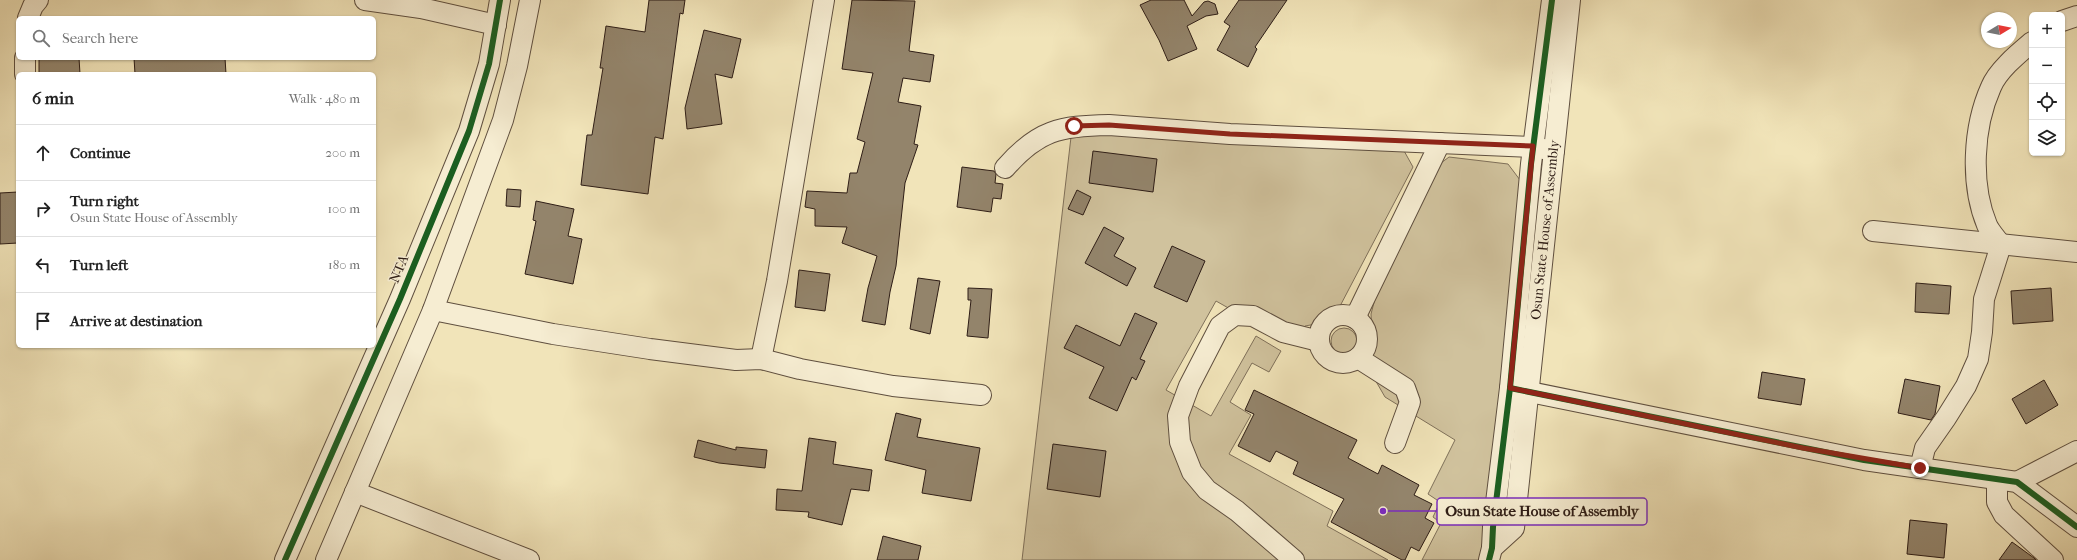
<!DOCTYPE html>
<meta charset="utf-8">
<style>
:root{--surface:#fff;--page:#f6f6f6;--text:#222;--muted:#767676;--line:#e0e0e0}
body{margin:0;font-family:"IM FELL French Canon",serif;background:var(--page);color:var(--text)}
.controls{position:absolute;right:12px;top:12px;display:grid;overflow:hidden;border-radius:6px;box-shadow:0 1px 3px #0004}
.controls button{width:36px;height:36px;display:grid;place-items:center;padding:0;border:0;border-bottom:1px solid var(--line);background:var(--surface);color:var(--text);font:20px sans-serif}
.compass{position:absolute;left:1981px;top:12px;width:36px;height:36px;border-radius:50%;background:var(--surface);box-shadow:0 1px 3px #0004;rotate:80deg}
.stop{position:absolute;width:12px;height:12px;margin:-9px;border:3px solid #8f2418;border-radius:50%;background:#fff}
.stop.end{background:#8f2418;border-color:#fff;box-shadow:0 1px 4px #0008}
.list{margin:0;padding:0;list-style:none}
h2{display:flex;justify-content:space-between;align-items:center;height:52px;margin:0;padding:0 16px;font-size:17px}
h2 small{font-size:13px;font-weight:400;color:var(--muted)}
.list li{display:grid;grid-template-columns:26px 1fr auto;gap:12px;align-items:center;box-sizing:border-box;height:56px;padding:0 16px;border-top:1px solid var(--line)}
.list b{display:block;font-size:15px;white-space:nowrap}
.list p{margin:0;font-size:13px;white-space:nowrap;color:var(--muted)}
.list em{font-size:13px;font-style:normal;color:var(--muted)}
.icon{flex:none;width:22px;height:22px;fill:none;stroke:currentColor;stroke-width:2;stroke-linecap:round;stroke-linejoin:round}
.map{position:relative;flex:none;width:2077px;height:560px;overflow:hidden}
.search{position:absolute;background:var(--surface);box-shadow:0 1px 3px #0004;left:16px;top:16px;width:360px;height:44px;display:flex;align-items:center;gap:10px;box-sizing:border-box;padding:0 14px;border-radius:6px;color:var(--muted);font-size:15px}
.panel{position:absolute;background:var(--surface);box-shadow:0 1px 3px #0004;left:16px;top:72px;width:360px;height:276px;border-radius:6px}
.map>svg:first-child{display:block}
.green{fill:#d0c29d;stroke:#7f705a}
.building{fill:#93846b;stroke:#2e1d16}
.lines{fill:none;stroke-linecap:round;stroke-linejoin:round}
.minor-casing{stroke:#5f4f3f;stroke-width:22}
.minor{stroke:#f6edd2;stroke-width:20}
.cycleway-casing{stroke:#f6edd2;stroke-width:8}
.cycleway{stroke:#1b5e20;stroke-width:6}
.route{stroke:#8f2418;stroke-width:5}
.labels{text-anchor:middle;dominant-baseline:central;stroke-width:3;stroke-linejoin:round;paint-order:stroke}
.street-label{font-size:14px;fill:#2e1d16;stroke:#f6edd2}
.leader{fill:none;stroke:#7b2cbf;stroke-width:1.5}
.callout-dot{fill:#7b2cbf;stroke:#f6edd2;stroke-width:1.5}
.callout{fill:#f6edd2;stroke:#7b2cbf;stroke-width:1.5}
.callout-label{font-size:15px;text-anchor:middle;font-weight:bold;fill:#2e1d16}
</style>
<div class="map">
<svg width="2077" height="560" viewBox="0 0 2077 560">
<rect width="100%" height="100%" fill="#f1e4b9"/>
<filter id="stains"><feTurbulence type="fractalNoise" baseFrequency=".005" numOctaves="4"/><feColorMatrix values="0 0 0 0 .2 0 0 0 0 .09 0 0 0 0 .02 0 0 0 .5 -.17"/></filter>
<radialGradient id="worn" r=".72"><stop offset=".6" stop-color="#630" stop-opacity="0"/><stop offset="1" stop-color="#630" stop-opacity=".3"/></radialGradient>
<g class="green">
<path d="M1097,129L1403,149L1413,167L1339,308L1316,324L1305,326L1300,337L1276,335L1216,301L1166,390L1211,416L1256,336L1281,351L1269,372L1252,363L1230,402L1251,415L1229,454L1333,511L1327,526L1388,560H1022L1071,137Z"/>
<path d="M1449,157L1508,164L1520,180L1484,560H1422L1441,523L1433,517L1440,502L1428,494L1455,440L1385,397L1370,371L1368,349L1372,334L1371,314L1378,287L1437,166Z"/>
<circle cx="1344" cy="341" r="13"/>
</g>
<g class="building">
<path d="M649,0H685L683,14L680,13L663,139L655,137L648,194L581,185L587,135H592L603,68H600L606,26L645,32Z"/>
<path d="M852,0L915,1L909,51L934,55L930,82L903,78L898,102L921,106L914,144L918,145L905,183L896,266L890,292L885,325L862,321L868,288L877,256L842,243L847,227L815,226V209L805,207L807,191L847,193L850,173H857L865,142L857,139L873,73L842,69Z"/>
<path d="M1151,0H1184L1192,16L1204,2L1208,1L1215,4L1218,14L1206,16L1187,26L1197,49L1168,61L1159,40L1140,5Z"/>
<path d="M1239,0H1287L1255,47L1257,49L1248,67L1217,50L1230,26L1224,22Z"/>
<path d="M704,30L741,39L732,78L715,74L722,124L687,129L685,108Z"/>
<path d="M39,58H79L80,74H39Z"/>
<path d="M134,58H225L226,74H135Z"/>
<path d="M1093,151L1157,159L1153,192L1089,183Z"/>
<path d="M962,167L994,171L996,174L995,183L1003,184L1001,199L993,198L991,212L957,207Z"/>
<path d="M507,189L521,190L520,207L506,206Z"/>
<path d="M1077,190L1091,197L1083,215L1068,209Z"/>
<path d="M18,192V243L0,244V193Z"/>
<path d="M536,201L574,209L568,236L582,239L573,284L525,274L536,221L533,220Z"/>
<path d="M1104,227L1124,238L1114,256L1136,268L1127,286L1085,263Z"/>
<path d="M1172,246L1205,261L1187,302L1154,287Z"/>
<path d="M799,270L830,274L825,311L795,307Z"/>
<path d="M918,278L940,281L930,334L910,329Z"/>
<path d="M1916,283L1951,286L1949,314L1915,312Z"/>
<path d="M968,288L992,289L988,338L967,336L971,300H968Z"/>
<path d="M2051,288L2053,321L2013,324L2011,291Z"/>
<path d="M1135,313L1157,323L1140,359L1145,361L1136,380L1132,377L1117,411L1089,398L1104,367L1064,348L1076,325L1120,346Z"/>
<path d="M1762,372L1805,379L1801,405L1758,398Z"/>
<path d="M1905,379L1940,386L1935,414L1931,420L1898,413Z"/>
<path d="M2044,380L2058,405L2026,424L2012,399Z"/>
<path d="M1254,390L1357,440L1348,458L1378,474L1382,465L1419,485L1414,495L1432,504L1425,518L1434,523L1419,551L1411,547L1405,560H1402L1331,522L1344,499L1293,474L1298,462L1276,451L1270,462L1238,446L1254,414L1245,410Z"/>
<path d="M896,413L921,419L917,437L980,448L971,501L922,493L926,470L885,460Z"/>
<path d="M809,438L836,442L833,464L872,470L869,491L851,489L842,525L808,517L809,512L776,510L777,489L802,491Z"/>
<path d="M698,440L736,450V447L767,450L765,468L719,463L694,457Z"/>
<path d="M1053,444L1106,451L1100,497L1047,489Z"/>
<path d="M1910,520L1947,524L1944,558L1907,554Z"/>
<path d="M883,536L921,546L918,560H877Z"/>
<path d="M2012,542L2034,558L2036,560H1999Z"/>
</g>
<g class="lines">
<defs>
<g id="minor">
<path d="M365,0L421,8L496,25"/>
<path d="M28,18L33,6L38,0"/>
<path d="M2062,21L2077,16"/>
<path d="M25,58V74"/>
<path d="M1005,168C1038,130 1060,126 1109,125L1230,134L1533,147L1554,151"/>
<path d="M1873,231L2077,252"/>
<path d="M433,310L553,334L650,349L736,360L761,359L800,369L893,386L981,395"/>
<circle cx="1343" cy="339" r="24"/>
<path d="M1355,318L1440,143"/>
<path d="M1358,358L1405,388L1410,402L1395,443"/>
<path d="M761,359L777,281L824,0"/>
<path d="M1510,388L1864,460L2017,482L2077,527"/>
<path d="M1920,468L1925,448L1946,418L1966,386L1978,359L1982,332L1984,299L2001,245C1997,239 1990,232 1987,225C1970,184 1973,127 1991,87C1998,70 2019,53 2032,42"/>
<path d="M1997,479V502L2004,515L2053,560"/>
<path d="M2017,482L2077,451"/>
<path d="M355,492L529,560"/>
<path d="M1492,548L1514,528L1570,0"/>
<path d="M285,560L400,299L469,131L489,64L500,0"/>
<path d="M326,560L433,310L503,120L517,66L530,0"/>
<path d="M1294,560L1237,511L1207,490L1192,472L1180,442L1178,416L1189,386L1220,326L1235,315L1253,316L1283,332L1319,341"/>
<path d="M1489,560L1492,548L1493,527L1510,388L1531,164L1552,0"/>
</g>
</defs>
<use href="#minor" class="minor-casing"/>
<use href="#minor" class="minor"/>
<defs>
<g id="cycleway">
<path d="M1510,388L1864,460L2017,482L2077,527"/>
<path d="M285,560L400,299L469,131L489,64L500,0"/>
<path d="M1489,560L1492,548L1493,527L1510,388L1531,164L1552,0"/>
</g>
</defs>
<use href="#cycleway" class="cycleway-casing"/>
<use href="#cycleway" class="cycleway"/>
</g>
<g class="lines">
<path class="route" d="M1074,126L1109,125L1230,134L1533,146L1510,388L1803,448L1920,468"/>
</g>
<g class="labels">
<g class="street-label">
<text transform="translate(1545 230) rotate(-84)">Osun State House of Assembly</text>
<text transform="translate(399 269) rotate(-68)">NTA</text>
</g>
</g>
<path class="leader" d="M1383 511L1437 511"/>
<circle class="callout-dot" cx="1383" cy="511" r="4"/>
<rect class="callout" x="1437" y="498" width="210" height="27" rx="4"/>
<g class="callout-label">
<text x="1542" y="516">Osun State House of Assembly</text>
</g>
<rect width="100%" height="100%" filter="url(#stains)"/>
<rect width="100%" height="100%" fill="url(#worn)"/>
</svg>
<div class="controls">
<button>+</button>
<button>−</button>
<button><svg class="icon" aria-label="locate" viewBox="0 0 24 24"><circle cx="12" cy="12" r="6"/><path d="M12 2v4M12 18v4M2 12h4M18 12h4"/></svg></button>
<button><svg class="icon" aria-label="layers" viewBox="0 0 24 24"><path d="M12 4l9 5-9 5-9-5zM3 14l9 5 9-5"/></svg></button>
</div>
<svg class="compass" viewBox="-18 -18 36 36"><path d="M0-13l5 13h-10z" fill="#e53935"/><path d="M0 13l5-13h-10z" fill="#767676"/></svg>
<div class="stop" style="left:1074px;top:126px"></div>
<div class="stop end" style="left:1920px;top:468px"></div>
<div class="search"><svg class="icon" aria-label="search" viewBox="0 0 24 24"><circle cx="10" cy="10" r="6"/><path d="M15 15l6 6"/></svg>Search here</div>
<section class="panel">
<h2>6 min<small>Walk · 480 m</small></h2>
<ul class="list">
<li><svg class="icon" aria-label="ahead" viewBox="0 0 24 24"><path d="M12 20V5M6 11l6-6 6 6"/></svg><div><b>Continue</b></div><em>200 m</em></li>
<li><svg class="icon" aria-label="right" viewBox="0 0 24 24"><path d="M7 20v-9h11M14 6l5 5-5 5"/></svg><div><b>Turn right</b><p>Osun State House of Assembly</p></div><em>100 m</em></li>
<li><svg class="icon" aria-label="left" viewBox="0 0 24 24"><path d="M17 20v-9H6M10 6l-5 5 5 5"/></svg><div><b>Turn left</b></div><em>180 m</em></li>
<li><svg class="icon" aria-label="arrive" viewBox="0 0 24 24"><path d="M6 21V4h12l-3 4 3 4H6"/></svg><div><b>Arrive at destination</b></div></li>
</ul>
</section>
</div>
